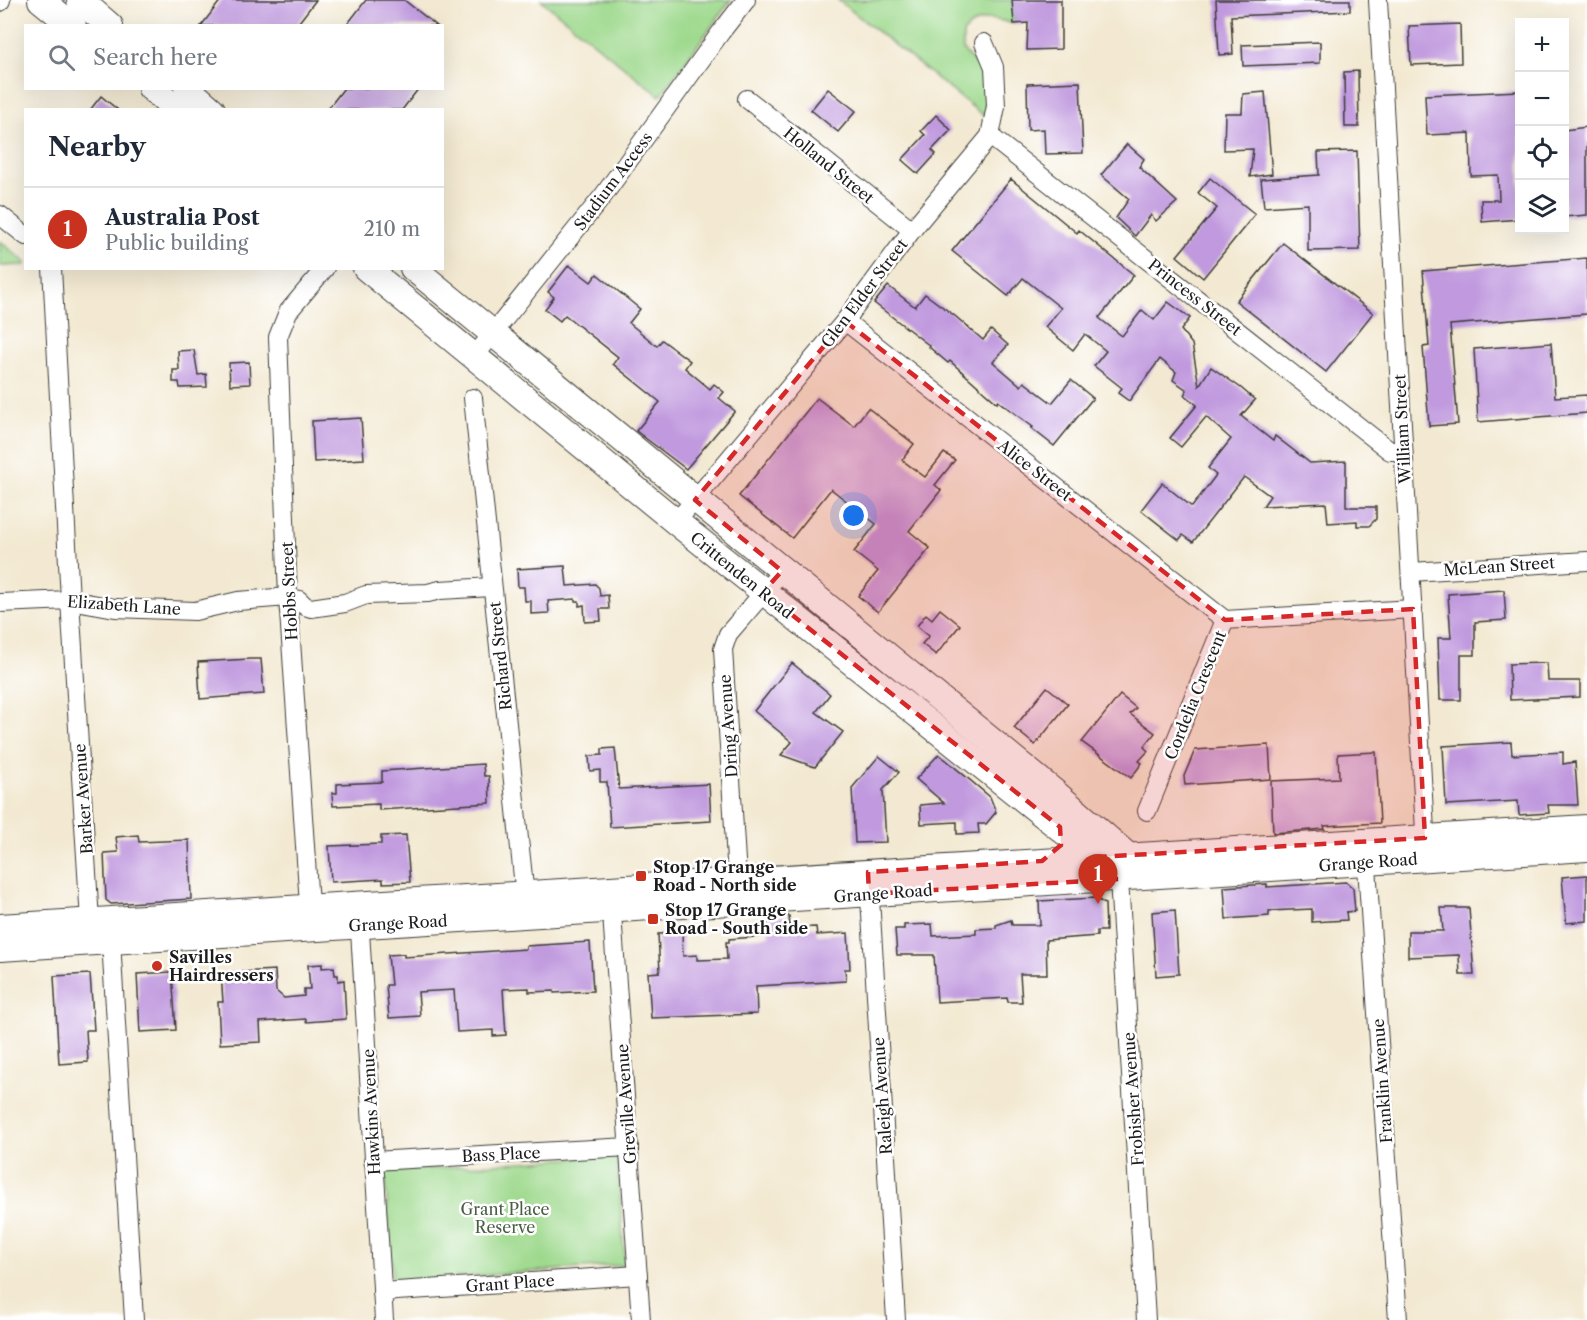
<!DOCTYPE html>
<meta charset="utf-8">
<style>
:root{--surface:#fff;--page:#f2f2f3;--text:#1f2937;--muted:#747a83;--line:#e0e1e3;--accent:#c8321e}
body{margin:0;font-family:"Libre Caslon Text",serif;background:var(--page);color:var(--text)}
.controls{position:absolute;right:18px;top:18px;display:grid;overflow:hidden;border-radius:0px;box-shadow:0 6px 24px #0002}
.controls button{width:54px;height:54px;display:grid;place-items:center;padding:0;border:0;border-bottom:2px solid var(--line);background:var(--surface);color:var(--text);font:30px sans-serif}
.you{position:absolute;left:854px;top:516px;width:21px;height:21px;margin:-15px;border:4px solid #fff;border-radius:50%;background:#1a73e8;box-shadow:0 0 0 9px #1a73e833}
.badge{display:grid;place-items:center;width:39px;height:39px;border-radius:50%;background:var(--accent);color:#fff;font-size:20px;font-weight:700}
.pin{position:absolute;translate:-50% -50px;filter:drop-shadow(0 2px 3px #0008)}
.pin::after{content:'';position:absolute;top:32px;width:21px;height:18px;background:inherit;clip-path:polygon(0 0,100% 0,50% 100%)}
.list{margin:0;padding:0;list-style:none}
h2{display:flex;justify-content:space-between;align-items:center;height:78px;margin:0;padding:0 24px;font-size:26px}
h2 small{font-size:20px;font-weight:400;color:var(--muted)}
.list li{display:grid;grid-template-columns:39px 1fr auto;gap:18px;align-items:center;box-sizing:border-box;height:84px;padding:0 24px;border-top:2px solid var(--line)}
.list b{display:block;font-size:22px;white-space:nowrap}
.list p{margin:0;font-size:20px;white-space:nowrap;color:var(--muted)}
.list em{font-size:20px;font-style:normal;color:var(--muted)}
.icon{flex:none;width:33px;height:33px;fill:none;stroke:currentColor;stroke-width:2;stroke-linecap:round;stroke-linejoin:round}
.map{position:relative;flex:none;width:1587px;height:1320px;overflow:hidden}
.search{position:absolute;background:var(--surface);box-shadow:0 6px 24px #0002;left:24px;top:24px;width:420px;height:66px;display:flex;align-items:center;gap:15px;box-sizing:border-box;padding:0 21px;border-radius:0px;color:var(--muted);font-size:22px}
.panel{position:absolute;background:var(--surface);box-shadow:0 6px 24px #0002;left:24px;top:108px;width:420px;height:162px;border-radius:0px}
.map>svg:first-child{display:block}
.green{fill:#9ed98d;stroke:#5d7a54;stroke-width:1.5}
.building{fill:#c099de}
.lines{fill:none;stroke-linecap:round;stroke-linejoin:round}
.street-casing{stroke:#3c3b37;stroke-width:20}
.secondary-casing{stroke:#3c3b37;stroke-width:28}
.street{stroke:#fff;stroke-width:18}
.secondary{stroke:#fff;stroke-width:26}
.marked{fill:#d62828;fill-opacity:0.2;stroke:#d62828;stroke-width:4.5;stroke-dasharray:12 8;stroke-linejoin:round}
.poi-dot{fill:#c8321e;stroke:#fff;stroke-width:2}
.labels{text-anchor:middle;dominant-baseline:central;stroke-width:5;stroke-linejoin:round;paint-order:stroke}
.street-label{font-size:16px;fill:#1c1c1c;stroke:#fff}
.poi-label{font-size:16px;font-weight:bold;fill:#1c1c1c;stroke:#fff;text-anchor:start}
.park-label{font-size:16px;fill:#4a5e44;stroke:#fff}
</style>
<div class="map">
<svg width="1587" height="1320" viewBox="0 0 1587 1320">
<rect width="100%" height="100%" fill="#fff"/>
<filter id="ink" filterUnits="userSpaceOnUse"><feTurbulence type="fractalNoise" baseFrequency=".0167" numOctaves="2"/><feDisplacementMap in="SourceGraphic" scale="12" xChannelSelector="R" yChannelSelector="G"/><feConvolveMatrix kernelMatrix="1 2 1 2 8 2 1 2 1" color-interpolation-filters="sRGB"/></filter>
<filter id="wash" filterUnits="userSpaceOnUse"><feTurbulence type="fractalNoise" baseFrequency=".008" numOctaves="4" result="noise"/><feDisplacementMap in="SourceGraphic" scale="24" xChannelSelector="R" yChannelSelector="G"/><feGaussianBlur stdDeviation="1.35" result="paint"/><feColorMatrix in="noise" values="0 0 0 0 0 0 0 0 0 0 0 0 0 0 0 0 0 1.4 0 .05"/><feComposite in="paint" operator="in"/></filter>
<g filter="url(#wash)">
<rect width="100%" height="100%" fill="#f3e9d2"/>
<g class="green">
<path d="M541,0H731L660,96Z"/>
<path d="M838,0H1012L1014,24C992,18 980,14 963,33V50C987,76 989,81 984,116Z"/>
<path d="M0,241L25,262V265L0,266Z"/>
<path d="M617,1155L625,1265L393,1282L385,1172Z"/>
</g>
<g id="blocks">
<g class="building">
<path d="M221,0H316L296,26H201Z"/>
<path d="M366,0H404L437,26H346Z"/>
<path d="M1012,0H1061V49L1027,50L1028,23L1014,24Z"/>
<path d="M1216,0H1350V11L1231,16L1233,54L1219,55Z"/>
<path d="M1460,24L1461,63L1411,65L1409,26Z"/>
<path d="M1320,42V63L1243,66L1242,45Z"/>
<path d="M1358,71L1359,127H1345L1344,72Z"/>
<path d="M1080,82L1083,153L1045,154L1044,129L1028,130L1027,84Z"/>
<path d="M344,88H419L402,110H327Z"/>
<path d="M828,89L856,111L838,132L811,110Z"/>
<path d="M1520,91V219L1482,222L1481,200H1499L1498,175L1471,176L1470,133L1427,135L1425,95Z"/>
<path d="M1265,92L1272,174L1250,177L1253,149L1224,150L1225,113H1242L1243,94Z"/>
<path d="M101,96L118,110H90Z"/>
<path d="M936,115L951,130L932,150L936,154L918,174L902,160L925,135L921,131Z"/>
<path d="M1587,127V215L1564,217V130Z"/>
<path d="M1127,144L1144,159L1139,167L1177,202L1156,221L1151,215L1135,236L1116,218L1129,199L1101,175Z"/>
<path d="M1357,151L1360,250L1308,251V204L1264,207L1261,179L1319,175L1318,152Z"/>
<path d="M1210,178L1255,214L1203,278L1177,256L1217,208L1198,193Z"/>
<path d="M1011,179L1077,233L1079,230L1134,275L1099,318L1122,336L1142,310L1154,320L1168,302L1190,318L1181,330L1192,344L1199,386L1211,367L1241,388L1255,400L1241,416L1273,441L1275,436L1310,463L1346,461V507H1376V519L1369,526H1357V521L1328,523L1326,503L1263,506L1270,496L1244,477L1193,542L1183,535L1179,540L1141,510L1162,483L1192,507L1216,475L1208,468L1231,439L1206,417L1181,447L1170,438L1197,405L1184,395L1187,390L1173,380L1176,372L1160,359L1129,401L1118,393L1122,388L1094,366L1106,351L1085,334L1073,350L1045,327L1061,308L1023,278L1008,296L952,251Z"/>
<path d="M1283,243L1373,313L1326,372L1236,301Z"/>
<path d="M1587,258V314L1450,325L1458,424L1429,426L1423,347L1429,346L1423,271Z"/>
<path d="M569,265L591,282L597,274L640,309L629,323L657,346L662,340L690,361L685,368L710,389L714,384L724,392L719,398L735,411L686,469L636,431L660,402L613,364L618,357L565,315L560,321L545,309L554,297L548,292Z"/>
<path d="M888,286L915,307L925,294L955,316L983,340L991,330L1008,345L993,362L1021,386L1024,382L1052,403L1071,380L1093,398L1054,446L1031,428L1033,427L998,401L997,403L950,361L948,363L929,347L930,346L874,303Z"/>
<path d="M1551,343L1555,397L1587,395V413L1478,422L1474,349Z"/>
<path d="M194,350L198,375L206,374L207,387L180,388L179,382H173V370H179L178,351Z"/>
<path d="M249,362L250,384L230,385L229,363Z"/>
<path d="M817,398L854,426L868,408L914,444L902,460L925,477L944,453L955,460L935,485L941,490L909,531L930,548L878,612L858,596L878,571L854,552L876,524L831,489L792,538L739,496Z"/>
<path d="M361,418L364,459L314,462L312,421Z"/>
<path d="M565,566L567,586L595,584L599,588L600,596L608,595L609,609H600L601,621L585,622L584,605L579,606V601H575V599L548,601L549,613L531,614V601H525L524,587H518L517,569Z"/>
<path d="M1504,590L1506,620L1475,622V655H1461V700H1440L1438,638H1451L1448,594Z"/>
<path d="M940,609L960,625L936,655L922,644L929,636L917,626L926,614L932,619Z"/>
<path d="M250,659H261L264,694L200,699L198,662Z"/>
<path d="M792,663L830,694L816,712L843,732L815,767L781,755L792,742L754,711Z"/>
<path d="M1547,663L1548,681H1580V697L1510,700L1509,664Z"/>
<path d="M1047,687L1068,704L1035,745L1014,728Z"/>
<path d="M1120,695L1136,708L1130,714L1155,733L1144,747L1148,751L1139,761L1142,763L1131,778L1082,742Z"/>
<path d="M1511,742L1512,755L1563,752V764L1575,762L1578,805H1548L1549,813L1519,815L1518,801L1446,805L1443,746Z"/>
<path d="M1269,745L1271,779L1185,785L1184,776L1195,750Z"/>
<path d="M615,748L619,789L709,784L711,821L610,827L607,782H600V770L590,771L589,756L602,755V749Z"/>
<path d="M1376,752L1380,823L1324,826L1325,829L1273,833L1271,781L1339,778L1338,754Z"/>
<path d="M939,754L990,797L996,812L986,824H978L979,833L957,834V822L921,824L920,805L944,803L916,779Z"/>
<path d="M879,756L899,772L883,790L886,842L855,843L852,788Z"/>
<path d="M483,764L484,776H489L490,803L379,810V804L333,806L332,793H337V784L382,782V771Z"/>
<path d="M138,835L139,842L189,840L191,899L111,904L106,900L104,853L118,852L116,837Z"/>
<path d="M406,835L410,882L383,883V879L331,882L329,846L381,844V836Z"/>
<path d="M1587,875V921L1566,923L1562,877Z"/>
<path d="M1346,882L1353,888L1355,911L1346,912L1347,920L1312,922V909L1269,911V916L1226,919L1224,887L1267,884V887Z"/>
<path d="M1095,898L1105,904L1106,931H1097V936L1046,940L1047,974H1020L1022,1002H1008L1007,998L937,1002L934,955H897L895,929H904V925L932,924L933,936L976,934V929L996,928V925L1011,920L1012,925H1038L1040,924L1039,901Z"/>
<path d="M1441,908H1469L1474,975H1460L1459,955L1408,957V931H1443Z"/>
<path d="M1175,910L1179,974L1156,976L1152,912Z"/>
<path d="M789,916L790,928L816,927L817,935L848,933L850,969H845L846,981L756,986L757,1014L651,1018L648,973L660,972L658,934L682,933L683,956L697,955V960L727,959L726,942H729V939L769,936L767,918Z"/>
<path d="M590,942L593,991L554,993V991L529,992V988L503,989L506,1035L493,1036V1030L457,1032L454,990L418,992L420,1016L389,1018L386,985H391L388,955L404,954V957L526,949V946Z"/>
<path d="M322,964V968L334,967L335,975H338V981L344,980L346,1019L306,1022V1019L260,1022L261,1042L220,1044L218,1002H223L221,973L275,970L276,991L284,998L304,996V989H310L308,965Z"/>
<path d="M172,972L176,1030L140,1032L137,974Z"/>
<path d="M90,974L94,1030H86L88,1062L59,1064L54,976Z"/>
</g>
</g>
</g>
<g filter="url(#ink)">
<use href="#blocks" fill-opacity="0" stroke="#3c3b37" stroke-width="1.5"/>
<g class="lines">
<defs>
<g id="street">
<path d="M1378,0L1426,849"/>
<path d="M0,2L1,0"/>
<path d="M747,99L912,230"/>
<path d="M990,136L1390,451H1402"/>
<path d="M0,215L26,236"/>
<path d="M52,268L70,600L90,921L111,941L134,1320"/>
<path d="M845,321L1225,620"/>
<path d="M474,357L603,196L721,32L746,0"/>
<path d="M473,398L526,906"/>
<path d="M676,522L845,321L912,230L990,136L996,106L994,67L984,43"/>
<path d="M1411,572L1587,561"/>
<path d="M0,603L70,600L115,608L195,611L238,601L288,597L299,600L305,606L311,608L345,603L366,595L428,593L440,590L492,587"/>
<path d="M1147,811L1225,620L1413,609"/>
<path d="M1366,852L1398,1320"/>
<path d="M1119,879L1146,1320"/>
<path d="M869,882L896,1320"/>
<path d="M738,893L723,649L728,634L782,571"/>
<path d="M611,900L641,1320"/>
<path d="M359,915L384,1320"/>
<path d="M310,919L288,597L278,337L288,312L325,268"/>
<path d="M373,1161L629,1147"/>
<path d="M382,1292L638,1275"/>
</g>
<g id="secondary">
<path d="M41,0L73,26"/>
<path d="M80,0L110,26"/>
<path d="M151,88L178,110"/>
<path d="M187,88L212,110"/>
<path d="M366,268L676,522L1104,863"/>
<path d="M413,268L1054,792L1128,856"/>
<path d="M0,927L1587,828"/>
<path d="M0,948L1587,848"/>
</g>
</defs>
<use href="#street" class="street-casing"/>
<use href="#secondary" class="secondary-casing"/>
<use href="#street" class="street"/>
<use href="#secondary" class="secondary"/>
</g>
</g>
<path class="marked" d="M845,321L1225,620L1413,609L1425,838L1098,857L1119,879L869,894L868,872L1042,861L1061,845L1060,827L763,592L782,571L695,500Z"/>
<g class="poi-dot">
<rect x="635" y="870" width="12" height="12" rx="3"/>
<rect x="647" y="913" width="12" height="12" rx="3"/>
<circle cx="157" cy="966" r="6"/>
</g>
<g class="labels">
<g class="street-label">
<text transform="translate(829 165) rotate(39)">Holland Street</text>
<text transform="translate(613 181) rotate(-53)">Stadium Access</text>
<text transform="translate(864 293) rotate(-53)">Glen Elder Street</text>
<text transform="translate(1195 297) rotate(38)">Princess Street</text>
<text transform="translate(1402 429) rotate(-93)">William Street</text>
<text transform="translate(1035 470) rotate(38)">Alice Street</text>
<text transform="translate(1499 566) rotate(-4)">McLean Street</text>
<text transform="translate(742 575) rotate(39)">Crittenden Road</text>
<text transform="translate(289 591) rotate(-93)">Hobbs Street</text>
<text transform="translate(124 605) rotate(4)">Elizabeth Lane</text>
<text transform="translate(500 656) rotate(-96)">Richard Street</text>
<text transform="translate(1195 695) rotate(-68)">Cordelia Crescent</text>
<text transform="translate(728 726) rotate(-94)">Dring Avenue</text>
<text transform="translate(83 799) rotate(-94)">Barker Avenue</text>
<text transform="translate(1368 862) rotate(-4)">Grange Road</text>
<text transform="translate(883 893) rotate(-4)">Grange Road</text>
<text transform="translate(398 923) rotate(-3)">Grange Road</text>
<text transform="translate(1382 1081) rotate(-94)">Franklin Avenue</text>
<text transform="translate(882 1096) rotate(-94)">Raleigh Avenue</text>
<text transform="translate(1133 1099) rotate(-94)">Frobisher Avenue</text>
<text transform="translate(626 1104) rotate(-94)">Greville Avenue</text>
<text transform="translate(371 1112) rotate(-93)">Hawkins Avenue</text>
<text transform="translate(501 1154) rotate(-3)">Bass Place</text>
<text transform="translate(510 1283) rotate(-4)">Grant Place</text>
</g>
<g class="poi-label">
<text x="653" y="867">Stop 17 Grange<tspan x="653" dy="18">Road - North side</tspan></text>
<text x="665" y="910">Stop 17 Grange<tspan x="665" dy="18">Road - South side</tspan></text>
<text x="169" y="957">Savilles<tspan x="169" dy="18">Hairdressers</tspan></text>
</g>
<g class="park-label">
<text x="505" y="1209">Grant Place<tspan x="505" dy="18">Reserve</tspan></text>
</g>
</g>
</svg>
<div class="controls">
<button>+</button>
<button>−</button>
<button><svg class="icon" aria-label="locate" viewBox="0 0 24 24"><circle cx="12" cy="12" r="6"/><path d="M12 2v4M12 18v4M2 12h4M18 12h4"/></svg></button>
<button><svg class="icon" aria-label="layers" viewBox="0 0 24 24"><path d="M12 4l9 5-9 5-9-5zM3 14l9 5 9-5"/></svg></button>
</div>
<div class="you"></div>
<div class="pin badge" style="left:1098px;top:904px">1</div>
<div class="search"><svg class="icon" aria-label="search" viewBox="0 0 24 24"><circle cx="10" cy="10" r="6"/><path d="M15 15l6 6"/></svg>Search here</div>
<section class="panel">
<h2>Nearby<small></small></h2>
<ul class="list">
<li><span class="badge">1</span><div><b>Australia Post</b><p>Public building</p></div><em>210 m</em></li>
</ul>
</section>
</div>
